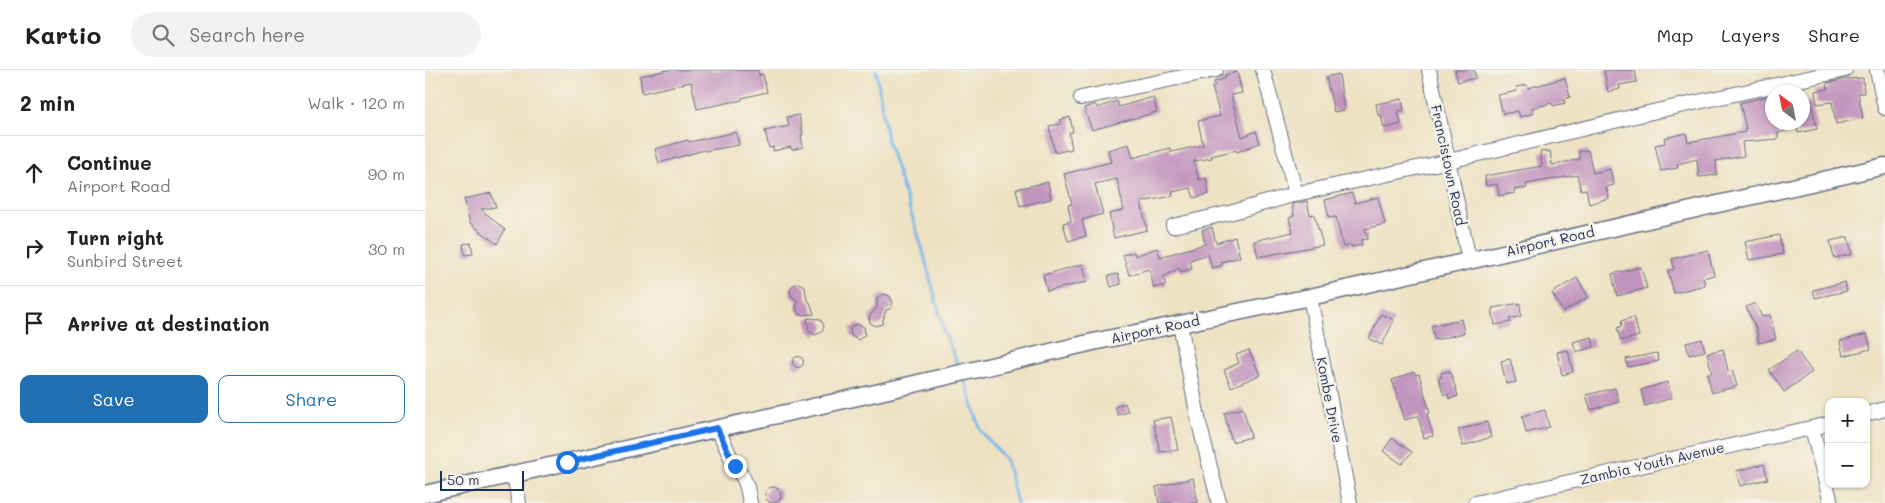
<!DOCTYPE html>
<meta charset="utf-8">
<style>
:root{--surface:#fff;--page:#f2f2f2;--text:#202124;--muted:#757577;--line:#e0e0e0;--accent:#1f6fb2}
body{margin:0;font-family:Mali,sans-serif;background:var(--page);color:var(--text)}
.controls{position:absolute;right:15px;bottom:15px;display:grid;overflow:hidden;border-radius:10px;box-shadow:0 1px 4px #0004}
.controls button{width:45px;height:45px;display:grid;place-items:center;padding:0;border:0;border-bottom:1px solid var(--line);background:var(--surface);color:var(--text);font:25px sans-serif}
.compass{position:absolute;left:1340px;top:15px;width:45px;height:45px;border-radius:50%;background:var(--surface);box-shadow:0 1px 4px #0004;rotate:328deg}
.scale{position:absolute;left:15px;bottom:12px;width:84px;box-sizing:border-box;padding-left:5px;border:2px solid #1b2f5e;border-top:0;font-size:14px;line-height:18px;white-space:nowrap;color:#1b2f5e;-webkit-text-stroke:4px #f7f3e8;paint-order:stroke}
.stop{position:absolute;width:15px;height:15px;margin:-11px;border:4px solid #1a73e8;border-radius:50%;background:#fff}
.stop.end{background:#1a73e8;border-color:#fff;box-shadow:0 1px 5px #0008}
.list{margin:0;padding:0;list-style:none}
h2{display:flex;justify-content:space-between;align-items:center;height:65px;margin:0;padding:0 20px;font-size:21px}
h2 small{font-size:16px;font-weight:400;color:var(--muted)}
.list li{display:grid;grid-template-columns:32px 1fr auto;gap:15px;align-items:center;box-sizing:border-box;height:75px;padding:0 20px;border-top:1px solid var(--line)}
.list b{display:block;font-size:19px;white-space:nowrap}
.list p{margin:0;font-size:16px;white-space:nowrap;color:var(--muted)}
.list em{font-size:16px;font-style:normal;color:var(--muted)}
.actions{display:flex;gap:10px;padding:15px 20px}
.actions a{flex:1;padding:11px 0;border:1px solid var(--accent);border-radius:10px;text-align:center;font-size:18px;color:var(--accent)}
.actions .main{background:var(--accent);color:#fff}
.icon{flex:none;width:28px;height:28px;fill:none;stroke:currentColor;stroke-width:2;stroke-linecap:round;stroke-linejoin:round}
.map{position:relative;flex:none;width:1460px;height:433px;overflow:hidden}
header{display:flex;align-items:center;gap:30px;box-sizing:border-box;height:70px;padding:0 25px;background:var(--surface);border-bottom:1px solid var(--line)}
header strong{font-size:24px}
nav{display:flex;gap:28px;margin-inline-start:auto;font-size:18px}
.search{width:350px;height:45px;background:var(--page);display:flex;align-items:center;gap:12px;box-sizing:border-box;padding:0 18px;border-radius:28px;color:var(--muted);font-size:19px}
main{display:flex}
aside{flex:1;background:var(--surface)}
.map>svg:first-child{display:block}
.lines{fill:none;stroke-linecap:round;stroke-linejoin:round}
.stream{stroke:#75b7ea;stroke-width:3}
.building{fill:#c295be}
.minor-casing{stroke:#656e81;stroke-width:16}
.tertiary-casing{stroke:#656e81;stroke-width:19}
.minor{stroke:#fff;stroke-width:14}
.tertiary{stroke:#fff;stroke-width:16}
.route{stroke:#1a73e8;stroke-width:6}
.labels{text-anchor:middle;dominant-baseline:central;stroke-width:5;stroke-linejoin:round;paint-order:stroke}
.street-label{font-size:14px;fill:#1b2f5e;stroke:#f7f3e8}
</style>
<header>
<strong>Kartio</strong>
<div class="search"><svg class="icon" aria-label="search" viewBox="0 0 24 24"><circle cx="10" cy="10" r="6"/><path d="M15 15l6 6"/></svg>Search here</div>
<nav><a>Map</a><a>Layers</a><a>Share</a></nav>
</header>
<main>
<aside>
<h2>2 min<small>Walk · 120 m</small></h2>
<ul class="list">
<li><svg class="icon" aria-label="ahead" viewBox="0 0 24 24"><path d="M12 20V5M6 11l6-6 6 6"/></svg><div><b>Continue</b><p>Airport Road</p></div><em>90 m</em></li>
<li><svg class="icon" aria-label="right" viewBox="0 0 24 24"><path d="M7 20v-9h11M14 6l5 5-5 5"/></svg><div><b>Turn right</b><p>Sunbird Street</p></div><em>30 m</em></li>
<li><svg class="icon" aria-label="arrive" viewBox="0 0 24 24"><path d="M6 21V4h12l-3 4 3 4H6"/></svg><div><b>Arrive at destination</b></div></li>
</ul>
<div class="actions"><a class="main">Save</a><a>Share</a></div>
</aside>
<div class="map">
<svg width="1460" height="433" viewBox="0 0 1460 433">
<rect width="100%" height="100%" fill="#f7f3e8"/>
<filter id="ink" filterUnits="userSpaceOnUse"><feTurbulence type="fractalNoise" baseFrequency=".02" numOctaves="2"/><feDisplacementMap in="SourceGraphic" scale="10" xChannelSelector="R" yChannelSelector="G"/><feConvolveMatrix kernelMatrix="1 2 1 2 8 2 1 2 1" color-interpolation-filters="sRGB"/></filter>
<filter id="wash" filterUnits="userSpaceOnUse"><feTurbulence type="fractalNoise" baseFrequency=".0096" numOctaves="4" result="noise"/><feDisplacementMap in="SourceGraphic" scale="20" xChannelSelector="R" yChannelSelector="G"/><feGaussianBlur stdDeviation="1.12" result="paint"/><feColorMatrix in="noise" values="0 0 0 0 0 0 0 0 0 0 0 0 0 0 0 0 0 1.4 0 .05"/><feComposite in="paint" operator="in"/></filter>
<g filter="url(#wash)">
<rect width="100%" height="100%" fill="#eee2c3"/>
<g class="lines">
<g class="stream">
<path d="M451,0L462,70L496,174L520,264L532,293"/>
<path d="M539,309L556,361L581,390L592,433"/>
</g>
</g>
<g id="blocks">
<g class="building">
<path d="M243,0H333L334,5L338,4L342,22L317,28V30L272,39L266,12L217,23L215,6Z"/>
<path d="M1030,0H1049L1051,8L1033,12Z"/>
<path d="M1179,0H1210L1212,12L1194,15L1195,19L1183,22Z"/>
<path d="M812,2L817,23L806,25L817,67L831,61L835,73L812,82L811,80L786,86L787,88L769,91L774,110L781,108L784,124L769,128L766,118L747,122L748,126L716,132L722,160L689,168L684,144L699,140L692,109L670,114L678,144L657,150L661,166L643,171L638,153L646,151L643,135L647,134L639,104L686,92L683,80L704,74L708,88L745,78L746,82L778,75L773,51L795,46L787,17L790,16L789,12L801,8L800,5Z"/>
<path d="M914,4L919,40L909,42L901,7Z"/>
<path d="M1140,8L1145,27L1139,29L1140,33L1128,36L1127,33L1107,38L1109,43L1095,47L1093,41L1078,44L1073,25L1092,21L1091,17L1102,15L1103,18Z"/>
<path d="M1438,8L1439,23H1433L1438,48L1411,54L1407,32L1392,34L1390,21L1403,19L1402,13L1421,9Z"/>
<path d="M1348,25V52H1378V33L1386,32L1392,59L1373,63L1372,58L1353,63V69L1317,72L1319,86L1291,91L1292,105L1274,107L1272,89L1252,94L1253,98L1236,101L1230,75L1240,73L1239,68L1261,63L1263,72L1320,62L1319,59H1321L1315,33Z"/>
<path d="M728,27L732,42L667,60L659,38L670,34L672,38L692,31L694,37Z"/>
<path d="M977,29L979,40L973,41L976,54L959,58L956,45H953L951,34Z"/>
<path d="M374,45L378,65H376L378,77L367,80L366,77L348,81V77L344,78L340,61L364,56L362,47Z"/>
<path d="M645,47L648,62L644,63L647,79L630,83L624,56L636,54L635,50Z"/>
<path d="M311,62L314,75L280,81L279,80L234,93L230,79L263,70L264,72Z"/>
<path d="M1163,80L1168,103L1185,99L1189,115L1181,117L1184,128L1164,134L1161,119L1156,120L1152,105L1101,114L1102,118L1089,120L1090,123L1074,126L1072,114L1061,116L1060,106L1117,96L1115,82L1125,81L1127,95L1155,89L1153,82Z"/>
<path d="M623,112L626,129L595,136L591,119Z"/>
<path d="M66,123L71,137L56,139L80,160L72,174L45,153L39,129Z"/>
<path d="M927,123L930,133L953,127L960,154L940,159L943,169L936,170L937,175L927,177L926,175L918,177L911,147L904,148L900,130Z"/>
<path d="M882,131L885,145L889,144L898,175L833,187L829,171L868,162L864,148L869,146L867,134Z"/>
<path d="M787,157L791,173L810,167L815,187L796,192L798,195L787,198L783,184L765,190L767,199L756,202L754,198L738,207L741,215L729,218L724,199L704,205L698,185L709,182L710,186L732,178L735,187L780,174L777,160Z"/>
<path d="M1354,165L1358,184L1324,190L1320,172Z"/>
<path d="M1423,167L1427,184L1409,188L1405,171Z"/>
<path d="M46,173L48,184L40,185L38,174Z"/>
<path d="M1283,180L1289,205L1278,208L1280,215L1249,223L1243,201L1249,199L1247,189Z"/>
<path d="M658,194L662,212L622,221L618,205Z"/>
<path d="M1216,197L1222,218L1192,226L1187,204Z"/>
<path d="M693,204L696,214L686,217L683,206Z"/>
<path d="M1152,208L1163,227L1138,242L1127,223Z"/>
<path d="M1420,212L1422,221L1390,228L1388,220Z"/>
<path d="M374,213L380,217L382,230L385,232L389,244L375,245L371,239L372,230L366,226L365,220L368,215Z"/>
<path d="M458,224L465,226L468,233L465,239L461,240L457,254L451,256L445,253L444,247L452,237V228Z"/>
<path d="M1095,233L1096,246L1084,249L1086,252L1070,255L1067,238Z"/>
<path d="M1330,233L1337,247L1345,245L1351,269L1334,273L1331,258L1321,237Z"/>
<path d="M956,244L969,250L957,275L944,269Z"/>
<path d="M1209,247L1214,266L1196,271L1192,258L1197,256L1196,251Z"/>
<path d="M382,248L395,249L399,255L397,262L390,265L384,261Z"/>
<path d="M1036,249L1039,263L1010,270L1006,256Z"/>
<path d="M432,254L439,257L440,265L433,270L426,266L425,258Z"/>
<path d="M1442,264L1446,279L1418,286L1415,271Z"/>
<path d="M1167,267L1169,277L1151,282L1148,272Z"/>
<path d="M1277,269L1280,281L1264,285L1261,273Z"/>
<path d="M1298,279L1303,301L1307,300L1312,316L1287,323L1282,304L1287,302L1282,283Z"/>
<path d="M824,280L835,305L806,317L799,300L814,293L811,285Z"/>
<path d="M1143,280L1148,302L1137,305L1132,282Z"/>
<path d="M1372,281L1387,302L1359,322L1344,300Z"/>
<path d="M1232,283L1234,291L1203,297L1201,289Z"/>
<circle cx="373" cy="292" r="5.5"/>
<path d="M1085,289L1091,312L1081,314L1076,291Z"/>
<path d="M1025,301L1033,326L1024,329L1023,324L1019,325L1013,308L1017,307L1016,303Z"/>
<path d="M989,302L991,305L994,304L1005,343L1002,344L1008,366L999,368L993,346L980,350L967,310Z"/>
<path d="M1242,312L1247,328L1220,336L1216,320Z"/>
<path d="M1190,318L1194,332L1166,340L1161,325Z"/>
<path d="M700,333L703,342L693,345L690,337Z"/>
<path d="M818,338L826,367L807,372L799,343Z"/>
<path d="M1120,340L1124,357L1101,363L1097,346Z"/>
<path d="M746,347L753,380L735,382L728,350Z"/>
<path d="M1062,352L1066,367L1038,376L1033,360Z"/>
<path d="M967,368L987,382L977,394L958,381Z"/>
<path d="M1339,394L1343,409L1315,416L1311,401Z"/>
<path d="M768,408L773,433H734L731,417Z"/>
<circle cx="348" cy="425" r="8"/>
</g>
</g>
</g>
<g filter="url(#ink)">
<use href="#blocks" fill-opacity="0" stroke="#656e81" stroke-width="1"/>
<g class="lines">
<defs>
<g id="minor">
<path d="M838,0L871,124"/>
<path d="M1004,0L1044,190"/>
<path d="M1452,0L1460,38"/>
<path d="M656,28L791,0"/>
<path d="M748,156L808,142L871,124L1024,91L1227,42L1420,0"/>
<path d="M885,227L925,433"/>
<path d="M755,254L774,353L794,433"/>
<path d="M1441,344L1460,339"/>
<path d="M1387,358L1406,433"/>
<path d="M293,359L310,397L318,407L322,417L325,433"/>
<path d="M89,404L94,433"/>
<path d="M1050,433L1404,354"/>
</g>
<path id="tertiary" d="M0,424L455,322L668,272L885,227L1460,96"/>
</defs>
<use href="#minor" class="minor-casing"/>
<use href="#tertiary" class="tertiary-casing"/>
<use href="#minor" class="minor"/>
<use href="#tertiary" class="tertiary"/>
</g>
</g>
<g class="lines" filter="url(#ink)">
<path class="route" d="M142,392L292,358L310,396"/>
</g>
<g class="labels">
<g class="street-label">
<text transform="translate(1024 95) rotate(78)">Francistown Road</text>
<text transform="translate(1125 171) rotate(-13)">Airport Road</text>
<text transform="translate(730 259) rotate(-12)">Airport Road</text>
<text transform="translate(905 330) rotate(79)">Kombe Drive</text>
<text transform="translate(1227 393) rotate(-13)">Zambia Youth Avenue</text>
</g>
</g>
</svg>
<div class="controls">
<button>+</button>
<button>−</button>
</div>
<svg class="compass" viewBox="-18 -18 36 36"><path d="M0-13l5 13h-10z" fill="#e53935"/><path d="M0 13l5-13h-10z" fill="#757577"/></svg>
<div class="scale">50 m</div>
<div class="stop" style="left:142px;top:392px"></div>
<div class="stop end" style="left:310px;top:396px"></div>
</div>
</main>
